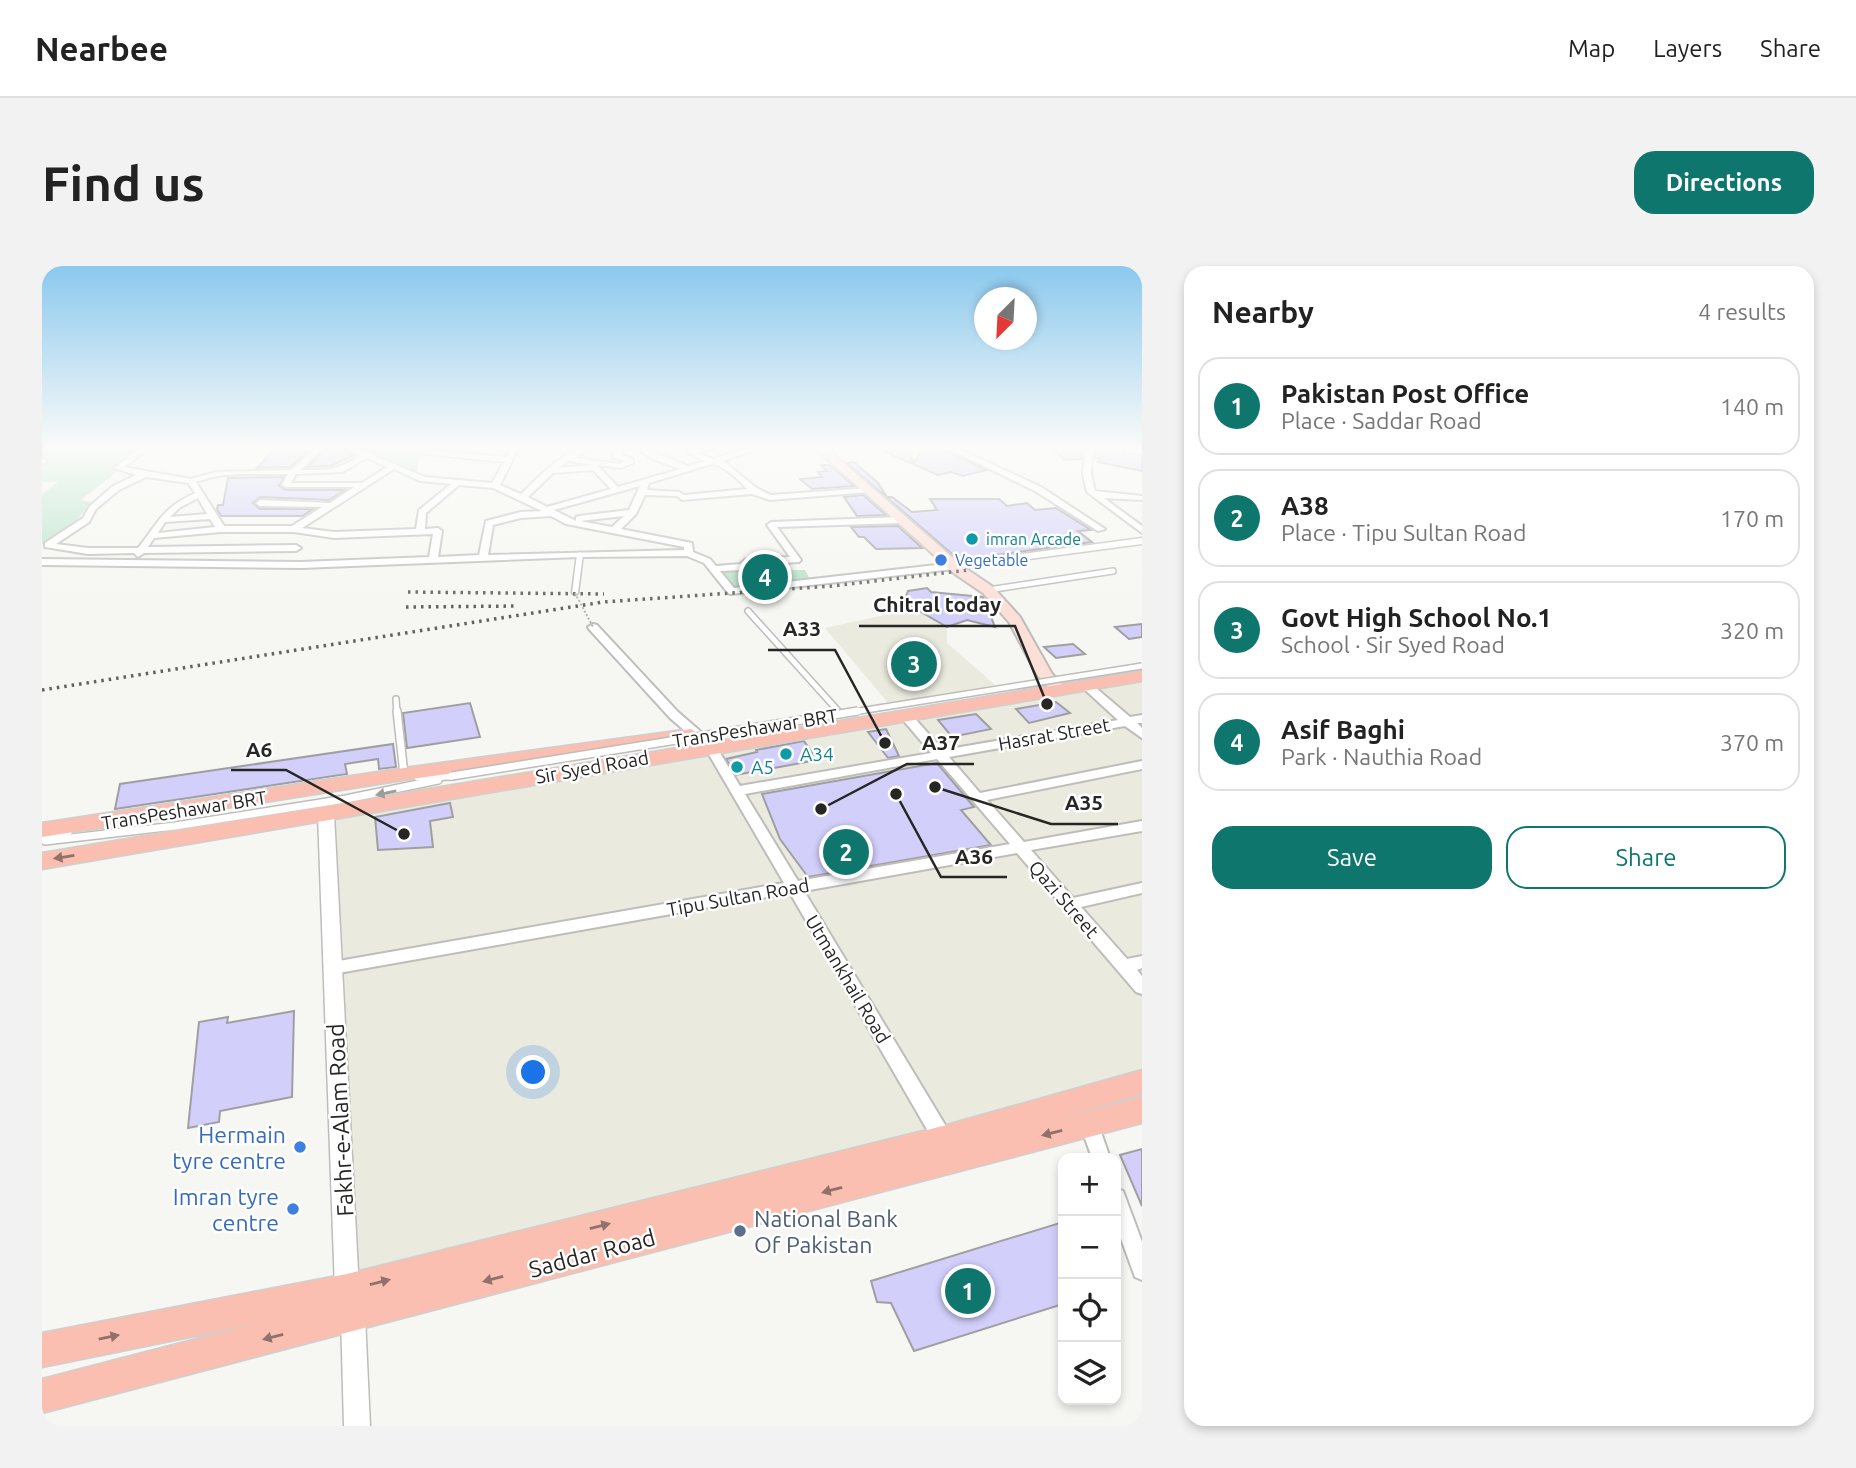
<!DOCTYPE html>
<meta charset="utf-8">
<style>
:root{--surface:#fff;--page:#f2f2f2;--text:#222;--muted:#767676;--line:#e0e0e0;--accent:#0f766e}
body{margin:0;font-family:Ubuntu,sans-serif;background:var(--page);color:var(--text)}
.controls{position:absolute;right:21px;bottom:21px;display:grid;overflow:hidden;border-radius:14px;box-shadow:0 4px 10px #0003}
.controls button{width:63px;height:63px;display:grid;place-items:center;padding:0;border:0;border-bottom:2px solid var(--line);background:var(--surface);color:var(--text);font:35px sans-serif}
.compass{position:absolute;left:932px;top:21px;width:63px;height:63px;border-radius:50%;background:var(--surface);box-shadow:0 4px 10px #0003;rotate:204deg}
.you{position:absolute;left:492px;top:807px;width:24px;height:24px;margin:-18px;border:5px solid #fff;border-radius:50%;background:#1a73e8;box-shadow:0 0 0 10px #1a73e833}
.badge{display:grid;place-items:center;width:46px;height:46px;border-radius:50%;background:var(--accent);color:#fff;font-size:23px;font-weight:700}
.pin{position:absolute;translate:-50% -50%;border:4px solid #fff;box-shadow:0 2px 7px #0006}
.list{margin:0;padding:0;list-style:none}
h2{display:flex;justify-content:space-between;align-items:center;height:91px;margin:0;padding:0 28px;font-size:30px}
h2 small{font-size:23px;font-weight:400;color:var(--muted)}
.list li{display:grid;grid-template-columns:46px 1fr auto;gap:21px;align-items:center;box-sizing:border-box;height:98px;margin:0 14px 14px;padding:0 14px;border:2px solid var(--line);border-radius:21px}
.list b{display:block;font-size:26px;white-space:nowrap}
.list p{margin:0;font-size:23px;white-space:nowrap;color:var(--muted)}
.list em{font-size:23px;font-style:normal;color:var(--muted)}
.actions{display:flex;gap:14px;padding:21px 28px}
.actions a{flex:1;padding:16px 0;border:2px solid var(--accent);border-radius:21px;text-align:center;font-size:24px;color:var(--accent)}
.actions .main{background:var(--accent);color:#fff}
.icon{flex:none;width:38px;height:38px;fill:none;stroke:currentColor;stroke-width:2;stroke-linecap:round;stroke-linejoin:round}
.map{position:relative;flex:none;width:1100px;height:1160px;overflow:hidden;border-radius:21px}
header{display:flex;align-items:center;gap:42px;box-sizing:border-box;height:98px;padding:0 35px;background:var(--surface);border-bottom:2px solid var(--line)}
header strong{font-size:33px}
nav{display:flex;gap:38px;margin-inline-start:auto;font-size:24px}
.intro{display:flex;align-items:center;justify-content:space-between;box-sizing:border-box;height:168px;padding:0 42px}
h1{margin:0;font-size:49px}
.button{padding:18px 32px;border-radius:21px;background:var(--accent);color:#fff;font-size:24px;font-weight:700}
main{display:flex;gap:42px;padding:0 42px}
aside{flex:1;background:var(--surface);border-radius:21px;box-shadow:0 4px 10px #0003}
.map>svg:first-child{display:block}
.built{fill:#ebeadf}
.green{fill:#b7e3c9}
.building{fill:#d2d0fb;stroke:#9f9fa2;stroke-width:2}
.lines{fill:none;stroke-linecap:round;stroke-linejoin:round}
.service-far1-casing{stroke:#bebdba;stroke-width:8}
.service-casing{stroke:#bebdba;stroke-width:10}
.pedestrian-casing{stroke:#bebdba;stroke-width:3}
.minor-casing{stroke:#bebdba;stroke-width:4}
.tertiary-casing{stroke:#bebdba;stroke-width:3}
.secondary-casing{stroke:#bebdba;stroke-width:4}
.primary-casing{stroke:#cfcfcf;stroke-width:3}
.service-far1{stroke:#fff;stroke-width:5}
.service{stroke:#fff;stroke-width:7}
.pedestrian{fill:#fff;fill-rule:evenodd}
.minor{fill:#fff;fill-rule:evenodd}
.tertiary{fill:#fff;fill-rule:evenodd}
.secondary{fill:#fcdfd7;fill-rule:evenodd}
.primary{fill:#fabfb0;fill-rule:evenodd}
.rail{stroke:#61615f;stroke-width:3.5;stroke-dasharray:2.5 5;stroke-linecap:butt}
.service-bridge-far1-casing{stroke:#bebdba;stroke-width:8;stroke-linecap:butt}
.service-bridge-casing{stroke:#bebdba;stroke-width:10;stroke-linecap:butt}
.path-bridge{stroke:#b6b6b3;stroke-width:2;stroke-dasharray:2 2;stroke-linecap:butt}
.service-bridge-far1{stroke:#fff;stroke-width:5}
.service-bridge{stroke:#fff;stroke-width:7}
.oneway{fill:#9d9d9d}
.oneway2{fill:#90726a}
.culture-dot{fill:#0f9aa8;stroke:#fff;stroke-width:2.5}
.shop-dot{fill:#3f7fe0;stroke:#fff;stroke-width:2.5}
.service-dot{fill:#5c6f8a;stroke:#fff;stroke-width:2.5}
.labels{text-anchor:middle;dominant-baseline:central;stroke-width:5;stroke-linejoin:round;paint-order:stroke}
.far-culture-label{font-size:16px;fill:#0d838f;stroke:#fff;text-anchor:start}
.far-shop-label{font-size:16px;fill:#366cbe;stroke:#fff;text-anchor:start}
.street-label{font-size:19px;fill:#262625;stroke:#fff}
.culture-label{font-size:19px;fill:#0d838f;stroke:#fff;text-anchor:start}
.near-street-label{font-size:23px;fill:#262625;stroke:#fff}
.near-shop-label{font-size:23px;fill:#366cbe;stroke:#fff;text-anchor:end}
.near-service-label{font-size:23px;fill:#4e5e75;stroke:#fff;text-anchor:start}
.leader{fill:none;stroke:#262625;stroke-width:2.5}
.callout-dot{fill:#262625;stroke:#fff;stroke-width:2.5}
.callout-label{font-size:21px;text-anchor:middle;font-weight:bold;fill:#262625;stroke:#fff;stroke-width:5;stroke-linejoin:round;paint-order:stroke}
</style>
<header>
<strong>Nearbee</strong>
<nav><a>Map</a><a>Layers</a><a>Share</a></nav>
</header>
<div class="intro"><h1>Find us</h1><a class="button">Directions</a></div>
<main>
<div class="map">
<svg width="1100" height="1160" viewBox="0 0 1100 1160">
<rect width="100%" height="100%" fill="#f6f6f2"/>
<g class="built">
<path d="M871,343L905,361V377L953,419L848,439L783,362Z"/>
<path d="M1100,410V816L305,1024L284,548Z"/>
</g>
<g class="green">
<path d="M0,181H106L39,234L50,236L14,278H0V228L16,216H0Z"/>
<path d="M306,181H397L377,194L375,206Z"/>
<path d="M747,294L748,304H763L770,317L692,324L671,303H703L708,295Z"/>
</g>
<g class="building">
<path d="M235,181H271L248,201L215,202Z"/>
<path d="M286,181H295L312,189L289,200L265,201Z"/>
<path d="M832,181H866L871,197L883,181H889L905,185L945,204L921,210L909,206L896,209Z"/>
<path d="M1008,181H1040L1039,193L1023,194Z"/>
<path d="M1054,181L1083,182L1082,187L1100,189V205L1056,196L1058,192H1053Z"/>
<path d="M812,196L836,217L845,231H850L870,246L895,244L888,233H957L965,240L985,237L993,244L1014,242L1049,264L1036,265L1050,276L917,294L805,197Z"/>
<path d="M779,199H788L812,220L770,223L758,213L780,211L776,206L785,205Z"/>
<path d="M242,211L237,220L244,224H303L287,234L218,231L211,237L218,243H271L260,250H179L175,243L176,239H181L186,212Z"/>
<path d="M821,229L844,249L815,250L802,231Z"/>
<path d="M856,260L880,282L834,283L822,271H817L809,261Z"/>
<path d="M885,322L889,326L941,331L953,361L925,354L905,361L862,336L866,325Z"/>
<path d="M1100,358V371L1087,373L1073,361Z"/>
<path d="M1031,378L1043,388L1014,392L1002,381Z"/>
<path d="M1014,436L1028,447L987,457L974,443Z"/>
<path d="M428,437L438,471L365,482L361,447Z"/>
<path d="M934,448L949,463L910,471L896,454Z"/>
<path d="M844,463L857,490L846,492L826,466Z"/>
<path d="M762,475L775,494L694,509L684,493L715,486L714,484Z"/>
<path d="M351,478L354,501L337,503L336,493L303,498L305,508L73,543L78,518Z"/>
<path d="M895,497L932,541L919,544L949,579L766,611L738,573L720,528Z"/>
<path d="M408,537L411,551L388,555L391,581L336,584L333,551Z"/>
<path d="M252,745L250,831L178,845L177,856L146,862L157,756L186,751L185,757Z"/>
<path d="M1100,883V940L1078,889Z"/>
<path d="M1021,956V1038L872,1085L849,1037L835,1036L829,1015Z"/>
</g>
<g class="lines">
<defs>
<g id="service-far1">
<path d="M946,324L1071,305"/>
<path d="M706,345L798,447"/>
<path d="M354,433L355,447"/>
</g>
<g id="service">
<path d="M355,445L362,508"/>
<path d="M376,511L410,510"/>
<path d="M0,573L26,566"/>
<path d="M3,575L133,560L304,533L396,514"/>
</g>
<path id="pedestrian" d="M538,286L541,288L536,327L533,329L530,327L535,288Z"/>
<g id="minor">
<path d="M100,181H109L82,201L149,213L174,206L249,204L275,181H283L258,204C288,204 293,205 319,189L302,181H312L383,211L450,217L462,196L384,188L380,186L384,184L464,191L469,181H477L458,219L479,228C499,210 522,181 551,181L533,192L578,198L582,195L571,191L572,187L563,182L574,181L581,184L579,189L591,193V197L579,202L555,199L576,221L638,203L611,193L598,185L600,181H612L607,184L646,200L663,195L647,188V184L675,181L657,187L671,193L709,181H721L681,195C697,206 710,222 729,229L827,222L831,224L827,226L728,234L710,228L640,234L635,230L603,229L594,248L579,263L650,277L651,286L668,293L674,300L698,298L704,293L748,291L725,259L729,256L860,251L864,254L860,257L735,261L759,294L757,296L707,299L701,304L678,305L692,322L912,297L917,300L912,303L689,328L686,327L662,297L645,290L538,291L259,302L0,299V293L259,296L387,291L391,268L292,272L252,266H179L112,272L106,281L254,279L259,282L254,285L102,287L96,291L92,287L46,288L3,281V277L41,252L48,240L71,220L94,209L72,202ZM325,192L345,201L320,217H249L254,208L300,206ZM526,195L552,199L516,202ZM670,198C683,200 696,213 705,223L642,229L637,226L605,224L607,217ZM352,203L378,215L409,218L377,244L374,263L292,266L260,262ZM551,204L569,223L505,241L486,231L511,207ZM197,208H246L240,219L244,221H312L288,237L218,234L214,237L218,240L280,241L250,260H182L154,216L174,210ZM104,211L146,217L153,227C119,243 118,255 96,282H46L14,278L47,256L54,243L77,224ZM417,219L451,222L500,245L479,246L444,255L437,289L396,291L400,265L396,262L383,263L384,247ZM598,220L587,244L537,250L534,251V255L512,244ZM156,232L165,248L128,251L137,242ZM509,250L524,258L642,281V284L446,289L451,259L479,252ZM582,250L570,261L538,255ZM168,253L173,261L116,267L123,256Z"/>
<path d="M903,181H913L999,221L1063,263L1056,265L993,225Z"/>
<path d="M1043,181H1051L1049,208L1053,225L1100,230V234L1062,232L1100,260V267L1045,226L1041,208Z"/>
<path d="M0,192L4,194L3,197H0Z"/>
<path d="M551,358L555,359L636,446L658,465L660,468L658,471H650L628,452L547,363L546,361Z"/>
<path d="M1044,416L1048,417L1088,451L1100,449V457H1095L1100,462V472L1083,460L907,491L938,527L1100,495V503L945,534L982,576L1100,555V565L989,584L1031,632L1100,617V627L1039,641L1085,693L1100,690V702L1095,704L1100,710V728L1094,726L975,587L762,625L908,867L910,873L908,879L901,882L894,879L748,627L291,708L285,707L283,702L285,697L291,696L742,617L662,480L664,477H672L698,520L889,487L857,449L863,445L867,446L901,484L1076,454L1040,421V417ZM895,493L968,578L756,615L703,528Z"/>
<path d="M1047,849L1054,852L1068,892H1050L1038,858L1040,852Z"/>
<path d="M1074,922L1081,925L1100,976V1014L1093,1011L1074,959Z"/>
</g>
<g id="tertiary">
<path d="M1100,272V278L912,303L907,300L912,297Z"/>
<path d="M284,543L292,548L317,1024L323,1050L328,1160H302L299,1050L293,1024L276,548Z"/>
</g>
<path id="secondary" d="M772,181H783L923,302L951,321L978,351L1010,408L1025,423L1023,426H1011L996,410L967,356L941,327L913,308Z"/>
<g id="primary">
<path d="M1100,405V415L0,603V587Z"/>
<path d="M649,463L658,469L655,473L362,514L0,571V557L362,502Z"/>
<path d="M1100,804V828L1014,853L1100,831V857L0,1147V1113L212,1058L0,1101V1067L305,1008L901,860Z"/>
</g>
</defs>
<use href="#service-far1" class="service-far1-casing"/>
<use href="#service" class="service-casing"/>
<use href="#pedestrian" class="pedestrian-casing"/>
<use href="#minor" class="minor-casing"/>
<use href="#tertiary" class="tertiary-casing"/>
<use href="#secondary" class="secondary-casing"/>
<use href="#primary" class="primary-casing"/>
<use href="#service-far1" class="service-far1"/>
<use href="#service" class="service"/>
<use href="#pedestrian" class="pedestrian"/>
<use href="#minor" class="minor"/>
<use href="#tertiary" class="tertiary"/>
<use href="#secondary" class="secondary"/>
<use href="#primary" class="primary"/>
<g class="rail">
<path d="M366,326L562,328"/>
<path d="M364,341L476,340"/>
<path d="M0,424L561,336L790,320L927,304"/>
</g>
<defs>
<path id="service-bridge-far1" d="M805,447L1100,400"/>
<path id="service-bridge" d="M410,510L816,445"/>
</defs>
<use href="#service-bridge-far1" class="service-bridge-far1-casing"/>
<use href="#service-bridge" class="service-bridge-casing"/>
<path class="path-bridge" d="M533,327L551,361"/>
<use href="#service-bridge-far1" class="service-bridge-far1"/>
<use href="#service-bridge" class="service-bridge"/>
</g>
<defs><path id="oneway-solid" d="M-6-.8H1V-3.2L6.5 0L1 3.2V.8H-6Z" transform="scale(1.75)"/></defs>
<use class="oneway" href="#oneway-solid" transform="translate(344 527) rotate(169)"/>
<g class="oneway2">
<use href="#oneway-solid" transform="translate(22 591) rotate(171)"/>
<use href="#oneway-solid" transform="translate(1010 867) rotate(166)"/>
<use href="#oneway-solid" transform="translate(790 924) rotate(165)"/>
<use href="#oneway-solid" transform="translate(558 960) rotate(-14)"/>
<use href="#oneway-solid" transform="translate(451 1013) rotate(165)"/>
<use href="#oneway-solid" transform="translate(338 1016) rotate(-14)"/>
<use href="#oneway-solid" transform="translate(67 1071) rotate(-11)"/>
<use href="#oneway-solid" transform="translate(231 1071) rotate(166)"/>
</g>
<linearGradient id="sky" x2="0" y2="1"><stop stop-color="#8bc9ee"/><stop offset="0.53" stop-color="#fbfbf9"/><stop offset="1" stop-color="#fbfbf9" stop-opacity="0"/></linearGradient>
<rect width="1100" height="343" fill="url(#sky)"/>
<g class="culture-dot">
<circle cx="930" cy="273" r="7"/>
<circle cx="744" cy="488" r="7"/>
<circle cx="695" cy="501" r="7"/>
</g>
<g class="shop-dot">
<circle cx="899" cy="294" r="7"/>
<circle cx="258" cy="881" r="7"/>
<circle cx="251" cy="943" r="7"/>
</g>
<circle class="service-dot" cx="698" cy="965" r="7"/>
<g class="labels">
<g class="far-culture-label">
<text x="944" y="273">imran Arcade</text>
</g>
<g class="far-shop-label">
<text x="913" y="294">Vegetable</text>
</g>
<g class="street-label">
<text transform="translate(713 462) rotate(-9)">TransPeshawar BRT</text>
<text transform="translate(1012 468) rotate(-10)">Hasrat Street</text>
<text transform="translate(550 501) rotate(-10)">Sir Syed Road</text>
<text transform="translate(142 544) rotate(-9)">TransPeshawar BRT</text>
<text transform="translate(696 631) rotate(-10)">Tipu Sultan Road</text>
<text transform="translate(1022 633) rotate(49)">Qazi Street</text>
<text transform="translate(806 713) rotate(59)">Utmankhail Road</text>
</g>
<g class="culture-label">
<text x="758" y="488">A34</text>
<text x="709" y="501">A5</text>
</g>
<g class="near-street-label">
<text transform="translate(298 854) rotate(-93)">Fakhr-e-Alam Road</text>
<text transform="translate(550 987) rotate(-15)">Saddar Road</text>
</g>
<g class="near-shop-label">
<text x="244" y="868">Hermain<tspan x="244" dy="26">tyre centre</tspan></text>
<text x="237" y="930">Imran tyre<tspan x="237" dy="26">centre</tspan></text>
</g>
<g class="near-service-label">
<text x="712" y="952">National Bank<tspan x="712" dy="26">Of Pakistan</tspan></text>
</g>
</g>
<path class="leader" d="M1005 438L973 360H817M843 477L793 384H726M779 543L865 498H932M362 568L244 504H189M893 521L1009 558H1076M854 528L899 611H965"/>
<g class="callout-dot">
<circle cx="1005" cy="438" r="7"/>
<circle cx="843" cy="477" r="7"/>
<circle cx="779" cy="543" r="7"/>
<circle cx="362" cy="568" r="7"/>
<circle cx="893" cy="521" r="7"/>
<circle cx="854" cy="528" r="7"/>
</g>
<g class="callout-label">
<text x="895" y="346">Chitral today</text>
<text x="760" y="370">A33</text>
<text x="899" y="484">A37</text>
<text x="217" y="491">A6</text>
<text x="1042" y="544">A35</text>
<text x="932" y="598">A36</text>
</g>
</svg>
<div class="controls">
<button>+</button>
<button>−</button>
<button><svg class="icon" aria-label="locate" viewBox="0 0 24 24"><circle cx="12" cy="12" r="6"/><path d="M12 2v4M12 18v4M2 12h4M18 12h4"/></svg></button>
<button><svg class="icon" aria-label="layers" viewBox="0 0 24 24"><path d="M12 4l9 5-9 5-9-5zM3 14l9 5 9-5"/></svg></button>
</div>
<svg class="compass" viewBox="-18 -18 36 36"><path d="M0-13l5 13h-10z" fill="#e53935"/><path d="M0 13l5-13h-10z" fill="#767676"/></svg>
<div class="you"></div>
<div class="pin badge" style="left:926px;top:1025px">1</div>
<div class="pin badge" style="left:804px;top:586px">2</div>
<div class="pin badge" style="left:872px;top:398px">3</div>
<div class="pin badge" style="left:723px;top:311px">4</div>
</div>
<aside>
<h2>Nearby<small>4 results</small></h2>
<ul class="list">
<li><span class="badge">1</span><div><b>Pakistan Post Office</b><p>Place · Saddar Road</p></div><em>140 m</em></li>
<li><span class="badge">2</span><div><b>A38</b><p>Place · Tipu Sultan Road</p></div><em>170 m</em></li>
<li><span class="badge">3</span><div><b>Govt High School No.1</b><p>School · Sir Syed Road</p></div><em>320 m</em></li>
<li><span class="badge">4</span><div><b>Asif Baghi</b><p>Park · Nauthia Road</p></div><em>370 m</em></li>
</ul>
<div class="actions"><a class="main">Save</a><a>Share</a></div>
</aside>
</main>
